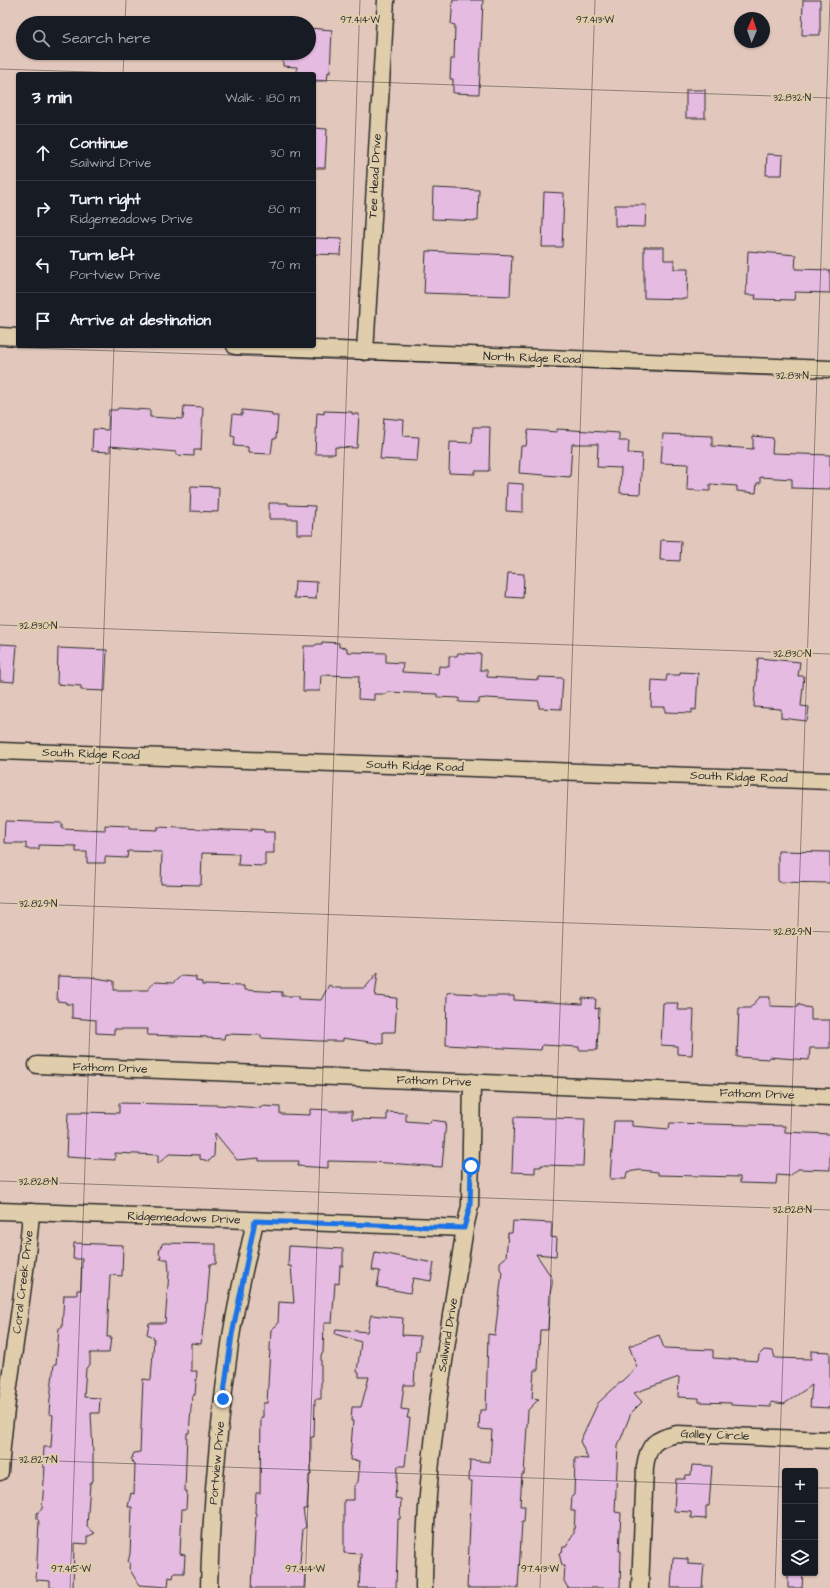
<!DOCTYPE html>
<meta charset="utf-8">
<style>
:root{--surface:#171b24;--page:#242831;--text:#f1f3f6;--muted:#9ea1a6;--line:#363941}
body{margin:0;font-family:"Architects Daughter",sans-serif;background:var(--page);color:var(--text)}
.controls{position:absolute;right:12px;bottom:12px;display:grid;overflow:hidden;border-radius:4px;box-shadow:0 1px 3px #0004}
.controls button{width:36px;height:36px;display:grid;place-items:center;padding:0;border:0;border-bottom:1px solid var(--line);background:var(--surface);color:var(--text);font:20px sans-serif}
.compass{position:absolute;left:734px;top:12px;width:36px;height:36px;border-radius:50%;background:var(--surface);box-shadow:0 1px 3px #0004;rotate:2deg}
.stop{position:absolute;width:12px;height:12px;margin:-9px;border:3px solid #1a73e8;border-radius:50%;background:#fff}
.stop.end{background:#1a73e8;border-color:#fff;box-shadow:0 1px 4px #0008}
.list{margin:0;padding:0;list-style:none}
h2{display:flex;justify-content:space-between;align-items:center;height:52px;margin:0;padding:0 16px;font-size:17px}
h2 small{font-size:13px;font-weight:400;color:var(--muted)}
.list li{display:grid;grid-template-columns:26px 1fr auto;gap:12px;align-items:center;box-sizing:border-box;height:56px;padding:0 16px;border-top:1px solid var(--line)}
.list b{display:block;font-size:15px;white-space:nowrap}
.list p{margin:0;font-size:13px;white-space:nowrap;color:var(--muted)}
.list em{font-size:13px;font-style:normal;color:var(--muted)}
.icon{flex:none;width:22px;height:22px;fill:none;stroke:currentColor;stroke-width:2;stroke-linecap:round;stroke-linejoin:round}
.map{position:relative;flex:none;width:830px;height:1588px;overflow:hidden}
.search{position:absolute;background:var(--surface);box-shadow:0 1px 3px #0004;left:16px;top:16px;width:300px;height:44px;display:flex;align-items:center;gap:10px;box-sizing:border-box;padding:0 14px;border-radius:22px;color:var(--muted);font-size:15px}
.panel{position:absolute;background:var(--surface);box-shadow:0 1px 3px #0004;left:16px;top:72px;width:300px;height:276px;border-radius:4px}
.map>svg:first-child{display:block}
.building{fill:#e5bbe2;stroke:#2b2b2b}
.lines{fill:none;stroke-linecap:round;stroke-linejoin:round}
.street-casing{stroke:#2b2b2b;stroke-width:19}
.street{stroke:#e0cdab;stroke-width:16}
.route{stroke:#1a73e8;stroke-width:5}
.ticks{fill:none;stroke:#2b2b2b;stroke-width:1;stroke-opacity:0.45}
.labels{text-anchor:middle;dominant-baseline:central;stroke-width:4;stroke-linejoin:round;paint-order:stroke}
.street-label{font-size:12px;fill:#2b2b2b;stroke:#e0cdab}
.ticks-label{font-size:10px;text-anchor:middle;fill:#2b2b2b;stroke:#e0cdab;stroke-width:4;stroke-linejoin:round;paint-order:stroke}
</style>
<div class="map">
<svg width="830" height="1588" viewBox="0 0 830 1588">
<rect width="100%" height="100%" fill="#e2c8bc"/>
<filter id="ink" filterUnits="userSpaceOnUse"><feTurbulence type="fractalNoise" baseFrequency=".025" numOctaves="2"/><feDisplacementMap in="SourceGraphic" scale="8" xChannelSelector="R" yChannelSelector="G"/><feConvolveMatrix kernelMatrix="1 2 1 2 8 2 1 2 1" color-interpolation-filters="sRGB"/></filter>
<g filter="url(#ink)">
<g class="building">
<path d="M453,0H483L479,94L453,93V79H450L451,59H454L455,25L451,24Z"/>
<path d="M803,0H820V35H802Z"/>
<path d="M309,28L332,30L330,73L328,72L327,81H314V74H297V67L283,66V53H309Z"/>
<rect x="686" y="90" width="19" height="28"/>
<path d="M314,128L327,129L325,168H314Z"/>
<path d="M767,154L783,155L782,175H766Z"/>
<path d="M433,188L479,190L478,221L432,219Z"/>
<path d="M544,192L564,193L562,247H542Z"/>
<path d="M615,205H646L645,227L615,226Z"/>
<path d="M314,238L342,239L341,255L314,254Z"/>
<path d="M644,247H664V260H674V269H688L687,299L644,298Z"/>
<path d="M426,251L512,255L510,296L424,293Z"/>
<path d="M748,251L796,255L795,269L830,270V293L795,292L794,300L755,299L756,295H746Z"/>
<path d="M184,406L203,407L201,450H194V456L176,455V452L110,446V452L92,451L93,429L108,430L109,410H117L118,408L150,410V417L183,419Z"/>
<path d="M242,410L272,413V416H278L276,439H273L271,454L248,453V447L234,446L235,437L231,436L233,414L242,415Z"/>
<path d="M324,411L352,412V414H359L357,448L335,447V454H315L317,413L324,414Z"/>
<path d="M384,418L404,420L403,436L419,437L417,461L380,459Z"/>
<path d="M473,427H490L489,471H475V474L449,473L450,442L472,443Z"/>
<path d="M557,429L619,433V441H629L628,453L642,454L640,494L620,493L621,468L597,467L598,444H572L570,477L519,473L521,446H526L528,430L557,432Z"/>
<path d="M663,434L712,436V446L753,449V436L773,438L772,453L830,455V489L792,488V479L760,477V483H757L756,493L737,491V486L710,484V491L687,490L688,464L661,463Z"/>
<path d="M507,483L523,484V512L506,511Z"/>
<path d="M191,486L219,487L218,512L190,511Z"/>
<path d="M269,503H288V505L315,506L313,534H297V519H269Z"/>
<path d="M661,540L681,541L680,561L660,560Z"/>
<path d="M508,573L524,574L523,598L506,597Z"/>
<path d="M295,581L317,582L316,599L294,598Z"/>
<path d="M322,642L339,643V647L347,648V652L386,653V662L403,663L402,672L438,674L439,666L449,667V656H457L458,653L481,654L480,670H487V677L539,680V677L563,678L561,709L539,708V701L486,698L479,699V703L459,702V698L437,697V694L387,692V694H374V700L358,699L359,676L321,675L320,691H303L304,646H314L317,644H322Z"/>
<path d="M0,644L17,645L14,682L0,681Z"/>
<path d="M58,648L107,650L105,691L81,690V686L57,684Z"/>
<path d="M758,658L800,662L798,676H804L801,706L809,707L807,721L781,718V709L754,707Z"/>
<path d="M680,672L698,673L696,710L692,709V713L665,712V707H651L652,680L666,681L667,675H680Z"/>
<path d="M5,821L62,823V829L105,831V825L129,826V829L157,830V827L251,831V829L264,830V832H274V853H265V866L238,865L239,854L202,853L201,885L161,884L162,852L128,851L127,858L105,857V863H87V852H76V846L39,845V849H26V843H4Z"/>
<path d="M778,851L830,852V883L778,882Z"/>
<path d="M378,972L375,996L397,998L395,1032H383V1044L343,1038V1041H319L261,1038V1035L225,1034L224,1039L207,1038V1037L147,1035L148,1029H114V1034L96,1033V1020L72,1018V1004H66V1002L57,1001L58,976L90,977L114,981V990H149V987L155,982L173,983L181,976L196,977V981L202,982V985L244,986V990L282,992V996H299V999L321,1000L329,985L335,988H365Z"/>
<path d="M455,992L457,993L479,994V996H514V1000L582,1004V998L596,999L595,1009L599,1008L597,1050H579V1047L542,1045L541,1050L446,1045L447,993Z"/>
<path d="M760,997H770V1006L798,1007V1004L805,1007L811,1008V1020H830V1048H810L809,1060L769,1057V1059L737,1057L739,1008H750Z"/>
<path d="M663,1003H678L677,1010H694L692,1055L677,1054V1046L661,1045Z"/>
<path d="M119,1103L217,1105L261,1108V1106L280,1107V1114L310,1115V1109L329,1110V1111H352V1119L387,1120V1112L406,1113V1121L430,1123L431,1120L446,1122L442,1167L373,1162L328,1161V1168L298,1166L299,1161H259V1158L237,1160L215,1133L214,1156L209,1161L200,1159V1155L169,1154L158,1164V1155L115,1153V1160L66,1157L68,1113H82V1112L119,1113Z"/>
<path d="M514,1117L585,1119L583,1166L541,1165V1167H535V1173L512,1172Z"/>
<path d="M614,1121H632V1126L669,1129L670,1123L785,1126V1132L830,1134V1170L798,1169L790,1176L777,1175L776,1184L740,1183V1177L658,1175V1172L641,1170L627,1172L626,1179H610Z"/>
<path d="M513,1221L552,1223L551,1237L557,1238L556,1256L536,1254L552,1278V1285L550,1293L548,1330H540L538,1370H534L532,1398L539,1399L528,1410L524,1474H522L520,1506H525L524,1522H522L518,1588H467L472,1481H469L470,1460L490,1462L492,1430L479,1429L480,1410H486L488,1334L495,1335L502,1272L500,1269V1262L506,1257L508,1233H512Z"/>
<path d="M74,1243L123,1245L122,1276L110,1275L107,1337H111L109,1353H90V1365L86,1368L84,1397L100,1398L99,1413H91L93,1453V1481L90,1483L87,1527L95,1533L87,1537V1544L74,1543L73,1588H50V1581L36,1580L39,1521L37,1519V1513L42,1509L45,1467H43L44,1447H51L53,1415L49,1414L50,1399L54,1364H56L59,1328H62L64,1295H77V1290H81L82,1259H73Z"/>
<path d="M163,1243L216,1244V1264H210L207,1303H206L201,1344L191,1343V1371H197L195,1395H192L189,1433H187L185,1491H187L186,1509H182L180,1554L185,1555L184,1573H174L173,1578L169,1577L168,1587L139,1585L129,1568L130,1563L128,1562L130,1554L132,1507H128L131,1493L134,1494L135,1464L131,1460L134,1453L140,1452L143,1379L151,1380L154,1338L147,1334L149,1323H165L169,1273L168,1259H160L161,1255L159,1254L160,1248Z"/>
<path d="M289,1246L343,1249V1266H340L339,1284L335,1283L332,1323H324L323,1353L321,1355V1399H315L314,1437H311V1475H309L307,1509H303L306,1527L303,1529L299,1573H305L304,1588H252L256,1513H255L256,1493H260L261,1417H263V1403H267L271,1330L278,1324L279,1302L294,1303L291,1266H288Z"/>
<path d="M375,1252L434,1263L431,1281L413,1278L410,1293L377,1287L380,1271L372,1270Z"/>
<path d="M371,1315L403,1318L402,1335L420,1336L419,1351H416L414,1385H404L401,1409L409,1410L407,1418H410L405,1466H398L395,1498L401,1499L400,1519H398L396,1588H359L361,1554L344,1553V1500H354V1486L358,1482L360,1461L350,1460L353,1421H351L352,1407H361L369,1377H359V1373L357,1372L361,1342L335,1334L336,1329L367,1332Z"/>
<path d="M659,1335L664,1348L713,1350V1358L758,1361L759,1355L764,1350L773,1351L775,1358L811,1359V1351L830,1352V1408L810,1407L812,1385L784,1404L771,1402V1407L731,1405V1403L699,1402V1398L678,1397L679,1377L634,1393L642,1402L631,1413L618,1446L615,1512L621,1513L619,1551H621L620,1588H568L564,1581L565,1566H562L559,1553H562L563,1547H566L574,1533L575,1511H571L572,1495H574L575,1458L588,1459L580,1441L598,1403L637,1367L629,1346Z"/>
<path d="M692,1465L712,1466L709,1506H706V1519L691,1518V1512L674,1511L676,1479H685L686,1475H691Z"/>
<path d="M673,1558L688,1559V1564L704,1565L702,1588H671Z"/>
<path d="M788,1573H803L802,1588H788Z"/>
</g>
<g class="lines">
<defs>
<g id="street">
<path d="M0,336L18,337"/>
<path d="M235,346L830,369"/>
<path d="M365,352L386,0"/>
<path d="M0,751L830,781"/>
<path d="M37,1065L830,1097"/>
<path d="M0,1211L465,1228"/>
<path d="M0,1472C5,1385 25,1299 31,1212"/>
<path d="M209,1588C211,1504 219,1420 231,1337C237,1298 247,1259 255,1221"/>
<path d="M424,1588C424,1467 446,1348 465,1228L470,1206L472,1082"/>
<path d="M640,1588L645,1467C648,1444 655,1439 677,1434L830,1440"/>
</g>
</defs>
<use href="#street" class="street-casing"/>
<use href="#street" class="street"/>
</g>
</g>
<g class="lines" filter="url(#ink)">
<path class="route" d="M223,1399L232,1335L255,1221L464,1228L470,1206L471,1166"/>
</g>
<path class="ticks" d="M125,23L126,0M0,69L149,74M123,74L124,53M314,80L830,98M0,347L830,376M0,625L830,654M0,903L830,932M0,1181L830,1210M0,1459L785,1487M815,1488H830M70,1588L114,346M305,1588L360,0M540,1588L595,0M775,1588L830,0"/>
<g class="labels">
<g class="street-label">
<text transform="translate(375 176) rotate(-87)">Tee Head Drive</text>
<text transform="translate(532 358) rotate(2)">North Ridge Road</text>
<text transform="translate(91 754) rotate(2)">South Ridge Road</text>
<text transform="translate(415 766) rotate(2)">South Ridge Road</text>
<text transform="translate(739 777) rotate(2)">South Ridge Road</text>
<text transform="translate(110 1068) rotate(2)">Fathom Drive</text>
<text transform="translate(434 1081) rotate(2)">Fathom Drive</text>
<text transform="translate(757 1094) rotate(2)">Fathom Drive</text>
<text transform="translate(184 1218) rotate(2)">Ridgemeadows Drive</text>
<text transform="translate(23 1282) rotate(-83)">Coral Creek Drive</text>
<text transform="translate(448 1335) rotate(-81)">Sailwind Drive</text>
<text transform="translate(715 1435) rotate(2)">Galley Circle</text>
<text transform="translate(217 1463) rotate(-85)">Portview Drive</text>
</g>
</g>
<g class="ticks-label">
<text x="360" y="23">97.414°W</text>
<text x="595" y="23">97.413°W</text>
<text x="792" y="101">32.832°N</text>
<text x="792" y="379">32.831°N</text>
<text x="38" y="629">32.830°N</text>
<text x="792" y="657">32.830°N</text>
<text x="38" y="907">32.829°N</text>
<text x="792" y="935">32.829°N</text>
<text x="38" y="1185">32.828°N</text>
<text x="792" y="1213">32.828°N</text>
<text x="38" y="1463">32.827°N</text>
<text x="71" y="1572">97.415°W</text>
<text x="305" y="1572">97.414°W</text>
<text x="540" y="1572">97.413°W</text>
</g>
</svg>
<div class="controls">
<button>+</button>
<button>−</button>
<button><svg class="icon" aria-label="layers" viewBox="0 0 24 24"><path d="M12 4l9 5-9 5-9-5zM3 14l9 5 9-5"/></svg></button>
</div>
<svg class="compass" viewBox="-18 -18 36 36"><path d="M0-13l5 13h-10z" fill="#e53935"/><path d="M0 13l5-13h-10z" fill="#9ea1a6"/></svg>
<div class="stop" style="left:471px;top:1166px"></div>
<div class="stop end" style="left:223px;top:1399px"></div>
<div class="search"><svg class="icon" aria-label="search" viewBox="0 0 24 24"><circle cx="10" cy="10" r="6"/><path d="M15 15l6 6"/></svg>Search here</div>
<section class="panel">
<h2>3 min<small>Walk · 180 m</small></h2>
<ul class="list">
<li><svg class="icon" aria-label="ahead" viewBox="0 0 24 24"><path d="M12 20V5M6 11l6-6 6 6"/></svg><div><b>Continue</b><p>Sailwind Drive</p></div><em>30 m</em></li>
<li><svg class="icon" aria-label="right" viewBox="0 0 24 24"><path d="M7 20v-9h11M14 6l5 5-5 5"/></svg><div><b>Turn right</b><p>Ridgemeadows Drive</p></div><em>80 m</em></li>
<li><svg class="icon" aria-label="left" viewBox="0 0 24 24"><path d="M17 20v-9H6M10 6l-5 5 5 5"/></svg><div><b>Turn left</b><p>Portview Drive</p></div><em>70 m</em></li>
<li><svg class="icon" aria-label="arrive" viewBox="0 0 24 24"><path d="M6 21V4h12l-3 4 3 4H6"/></svg><div><b>Arrive at destination</b></div></li>
</ul>
</section>
</div>
